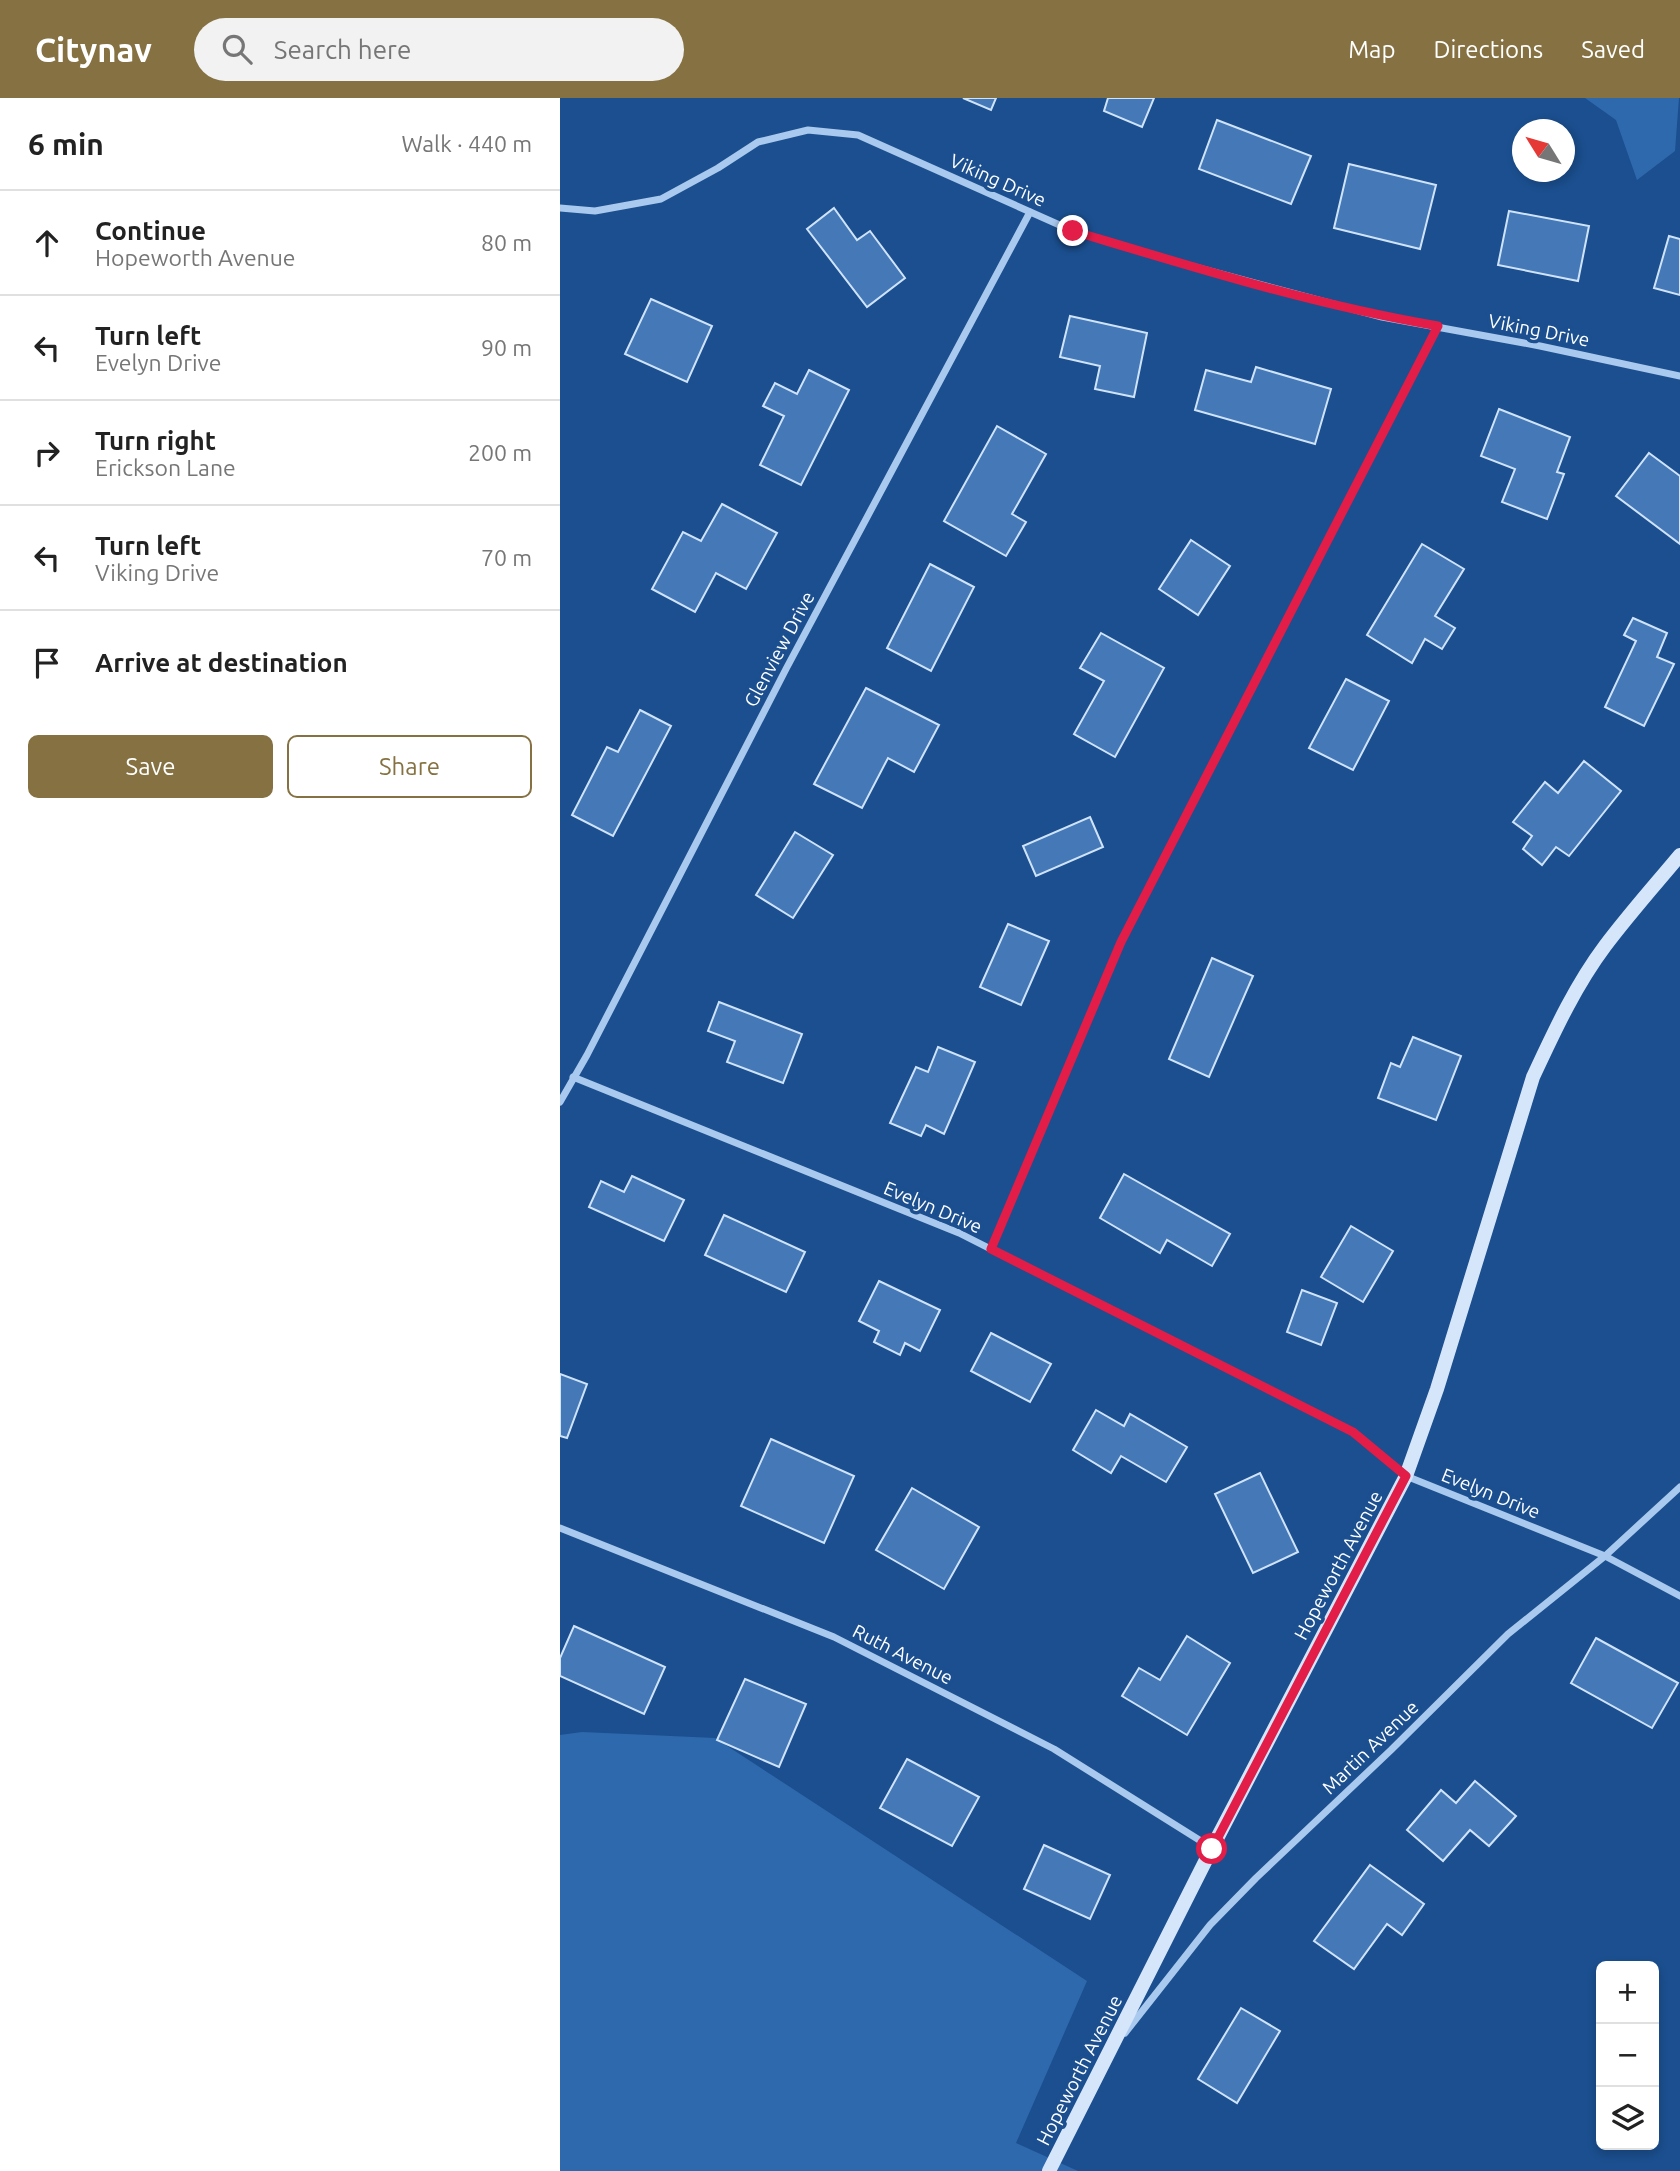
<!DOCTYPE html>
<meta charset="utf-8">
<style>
:root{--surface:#fff;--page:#f2f2f2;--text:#222;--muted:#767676;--line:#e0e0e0;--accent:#857141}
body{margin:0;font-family:Ubuntu,sans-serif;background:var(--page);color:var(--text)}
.controls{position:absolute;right:21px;bottom:21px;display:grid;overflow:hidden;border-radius:10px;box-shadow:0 4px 10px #0003}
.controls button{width:63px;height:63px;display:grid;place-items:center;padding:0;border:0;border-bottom:2px solid var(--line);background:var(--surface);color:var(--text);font:35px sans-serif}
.compass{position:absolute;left:952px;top:21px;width:63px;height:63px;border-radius:50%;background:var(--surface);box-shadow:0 4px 10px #0003;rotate:307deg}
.stop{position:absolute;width:21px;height:21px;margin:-16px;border:5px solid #e11d48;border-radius:50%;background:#fff}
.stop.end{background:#e11d48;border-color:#fff;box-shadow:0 2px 7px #0008}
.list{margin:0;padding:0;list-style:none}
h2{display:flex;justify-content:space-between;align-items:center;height:91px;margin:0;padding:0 28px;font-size:30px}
h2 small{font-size:23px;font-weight:400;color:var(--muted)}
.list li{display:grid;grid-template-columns:46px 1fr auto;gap:21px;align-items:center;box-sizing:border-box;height:105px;padding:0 28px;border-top:2px solid var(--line)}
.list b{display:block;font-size:26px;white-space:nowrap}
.list p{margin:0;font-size:23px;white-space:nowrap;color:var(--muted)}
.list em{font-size:23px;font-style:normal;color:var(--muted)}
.actions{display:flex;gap:14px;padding:21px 28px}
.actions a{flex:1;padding:16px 0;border:2px solid var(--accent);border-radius:10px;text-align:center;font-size:24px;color:var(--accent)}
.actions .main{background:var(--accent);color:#fff}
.icon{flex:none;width:38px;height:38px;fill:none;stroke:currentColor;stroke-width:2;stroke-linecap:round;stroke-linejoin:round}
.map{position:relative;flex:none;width:1120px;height:2073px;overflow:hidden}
header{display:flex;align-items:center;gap:42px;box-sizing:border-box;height:98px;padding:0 35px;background:var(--accent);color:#fff}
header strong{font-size:33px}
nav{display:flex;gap:38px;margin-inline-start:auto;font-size:24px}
.search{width:490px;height:63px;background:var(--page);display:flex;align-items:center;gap:18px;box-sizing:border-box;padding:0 24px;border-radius:38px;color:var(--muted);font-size:26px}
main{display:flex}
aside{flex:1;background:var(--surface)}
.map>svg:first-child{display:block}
.green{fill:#2e69ad}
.building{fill:#4478b7;stroke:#cfe3fa;stroke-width:2}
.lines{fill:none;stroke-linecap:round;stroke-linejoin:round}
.street{stroke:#a9c9ee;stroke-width:7}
.secondary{stroke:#d6e6fa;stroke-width:14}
.route{stroke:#e11d48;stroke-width:9}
.labels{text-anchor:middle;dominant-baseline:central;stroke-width:7;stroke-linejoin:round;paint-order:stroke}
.street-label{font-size:19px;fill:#fff;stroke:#1b4f8f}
</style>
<header>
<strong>Citynav</strong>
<div class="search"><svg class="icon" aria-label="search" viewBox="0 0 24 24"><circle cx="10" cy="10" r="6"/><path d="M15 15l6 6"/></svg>Search here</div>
<nav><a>Map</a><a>Directions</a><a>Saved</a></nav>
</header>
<main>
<aside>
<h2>6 min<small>Walk · 440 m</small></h2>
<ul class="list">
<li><svg class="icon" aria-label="ahead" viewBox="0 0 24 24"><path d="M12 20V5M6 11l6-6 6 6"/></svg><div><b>Continue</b><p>Hopeworth Avenue</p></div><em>80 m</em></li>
<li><svg class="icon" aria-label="left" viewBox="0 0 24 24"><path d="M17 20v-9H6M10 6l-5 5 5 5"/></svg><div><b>Turn left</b><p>Evelyn Drive</p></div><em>90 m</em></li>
<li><svg class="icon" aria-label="right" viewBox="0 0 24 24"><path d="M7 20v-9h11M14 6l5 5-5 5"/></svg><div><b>Turn right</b><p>Erickson Lane</p></div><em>200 m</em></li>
<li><svg class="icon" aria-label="left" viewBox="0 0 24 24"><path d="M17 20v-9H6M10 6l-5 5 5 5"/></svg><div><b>Turn left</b><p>Viking Drive</p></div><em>70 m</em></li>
<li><svg class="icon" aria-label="arrive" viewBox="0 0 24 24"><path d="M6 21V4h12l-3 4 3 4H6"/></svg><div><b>Arrive at destination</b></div></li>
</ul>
<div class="actions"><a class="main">Save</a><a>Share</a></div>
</aside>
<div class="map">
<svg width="1120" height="2073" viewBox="0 0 1120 2073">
<rect width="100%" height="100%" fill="#1b4f8f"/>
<g class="green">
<path d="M1025,0H1119L1115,53L1077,82L1056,22Z"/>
<path d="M22,1634L155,1640L527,1883L456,2045L518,2073H0V1637Z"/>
</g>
<g class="building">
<path d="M403,0H436L431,12Z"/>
<path d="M548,0H594L582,29L544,13Z"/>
<path d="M657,22L751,58L731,106L639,71Z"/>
<path d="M789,66L876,87L860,151L774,130Z"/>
<path d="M274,110L297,142L310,133L345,180L307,209L247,131Z"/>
<path d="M949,113L1029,128L1018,183L938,167Z"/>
<path d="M1109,138L1120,141V197L1094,190Z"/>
<path d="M91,201L152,228L127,284L65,256Z"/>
<path d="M510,218L587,235L574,299L535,291L540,268L500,259Z"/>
<path d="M696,269L771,291L755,346L635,312L646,272L691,284Z"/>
<path d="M249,272L289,292L241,387L200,367L224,318L203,308L215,285L237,296Z"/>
<path d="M939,311L1010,339L997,374L1004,376L987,421L942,404L955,371L921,358Z"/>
<path d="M437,328L486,356L452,416L466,424L446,458L384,423Z"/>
<path d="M1089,355L1120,378V446L1056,398Z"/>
<path d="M162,406L217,435L186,491L156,475L135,514L92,491L123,434L141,443Z"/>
<path d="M631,442L670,468L638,517L599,491Z"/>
<path d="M862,446L904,471L875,518L895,530L882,551L865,541L852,565L807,537Z"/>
<path d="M370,466L414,489L371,573L327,550Z"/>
<path d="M1073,520L1107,535L1097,559L1114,566L1084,628L1045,609L1076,543L1064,537Z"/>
<path d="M541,535L604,570L555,659L514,636L544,583L520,570Z"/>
<path d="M786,581L829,603L793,672L749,650Z"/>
<path d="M306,590L379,627L354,674L328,660L302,710L254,686Z"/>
<path d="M80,612L111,628L53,738L12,717L47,649L58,654Z"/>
<path d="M1024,663L1061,693L1009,758L996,749L982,767L963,751L972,738L953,724L985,684L998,695Z"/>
<path d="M530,719L543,749L476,778L463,748Z"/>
<path d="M235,734L273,757L233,820L196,797Z"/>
<path d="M448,826L489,843L461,907L420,889Z"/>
<path d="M652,860L693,878L649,979L609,961Z"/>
<path d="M159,904L242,936L223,985L167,964L175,943L148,933Z"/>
<path d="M853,939L901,958L876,1022L818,1000L831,965L840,969Z"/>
<path d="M378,949L415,964L384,1036L366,1027L361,1038L330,1025L356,969L368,974Z"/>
<path d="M564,1076L670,1136L652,1168L607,1142L600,1155L540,1120Z"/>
<path d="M72,1078L124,1102L104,1143L29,1109L41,1083L64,1094Z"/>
<path d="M164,1117L245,1154L226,1194L145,1157Z"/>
<path d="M791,1128L833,1153L803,1204L761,1179Z"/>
<path d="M319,1183L380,1212L360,1253L345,1245L340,1257L314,1244L319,1233L299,1223Z"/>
<path d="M742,1192L777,1205L761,1247L727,1234Z"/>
<path d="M431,1235L491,1266L470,1304L411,1273Z"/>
<path d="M0,1276L27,1286L7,1340L0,1338Z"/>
<path d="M536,1312L564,1328L570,1316L627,1349L606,1384L561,1358L551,1375L513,1352Z"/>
<path d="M211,1341L294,1378L264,1445L181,1408Z"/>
<path d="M700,1375L738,1454L693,1475L655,1396Z"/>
<path d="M352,1390L419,1429L384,1491L316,1452Z"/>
<path d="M14,1528L105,1569L84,1616L0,1578V1560Z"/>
<path d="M627,1538L670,1565L627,1637L562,1598L579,1570L600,1582Z"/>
<path d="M1036,1540L1118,1585L1092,1630L1011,1585Z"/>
<path d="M185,1581L246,1606L219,1669L157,1642Z"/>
<path d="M347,1661L419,1699L392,1748L320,1710Z"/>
<path d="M915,1683L956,1718L929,1748L910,1732L883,1763L847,1732L881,1692L896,1705Z"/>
<path d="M484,1747L550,1777L530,1821L464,1791Z"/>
<path d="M810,1767L864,1806L842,1837L827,1826L794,1871L754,1843Z"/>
<path d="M681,1910L720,1933L677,2005L638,1981Z"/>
</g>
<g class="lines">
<g class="street">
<path d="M0,110L35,113L101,101L158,70L198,44L248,32L298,37L513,133L620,165L822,219L980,248L1120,278"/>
<path d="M13,979L399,1135L793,1334L846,1378L1045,1458L1120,1498"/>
<path d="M0,1004L27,957L226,571L470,114"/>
<path d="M431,1151L561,844L878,228"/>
<path d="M0,1430L274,1539L494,1651L652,1750"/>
<path d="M565,1935L650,1827L696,1780L831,1652L948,1536L1045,1458L1120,1389"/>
</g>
<path class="secondary" d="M489,2073L652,1750L846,1378L877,1291L973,979C994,934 1015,888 1045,848C1069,816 1095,787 1120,757"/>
</g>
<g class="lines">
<path class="route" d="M513,133C633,169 754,207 878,228L561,844L431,1151L793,1334L846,1378L652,1751"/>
</g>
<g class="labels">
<g class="street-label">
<text transform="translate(438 82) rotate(24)">Viking Drive</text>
<text transform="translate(979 232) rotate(11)">Viking Drive</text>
<text transform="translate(219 551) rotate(-62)">Glenview Drive</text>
<text transform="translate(373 1109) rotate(23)">Evelyn Drive</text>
<text transform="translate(931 1395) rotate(22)">Evelyn Drive</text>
<text transform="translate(778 1467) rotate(-62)">Hopeworth Avenue</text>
<text transform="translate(343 1556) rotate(27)">Ruth Avenue</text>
<text transform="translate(810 1649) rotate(-44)">Martin Avenue</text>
<text transform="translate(519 1972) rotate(-63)">Hopeworth Avenue</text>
</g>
</g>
</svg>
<div class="controls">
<button>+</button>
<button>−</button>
<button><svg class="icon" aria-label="layers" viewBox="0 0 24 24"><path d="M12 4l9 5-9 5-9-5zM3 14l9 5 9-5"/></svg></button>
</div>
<svg class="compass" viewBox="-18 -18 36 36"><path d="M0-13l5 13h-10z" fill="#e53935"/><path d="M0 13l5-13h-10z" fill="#767676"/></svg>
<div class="stop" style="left:652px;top:1751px"></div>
<div class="stop end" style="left:513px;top:133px"></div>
</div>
</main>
